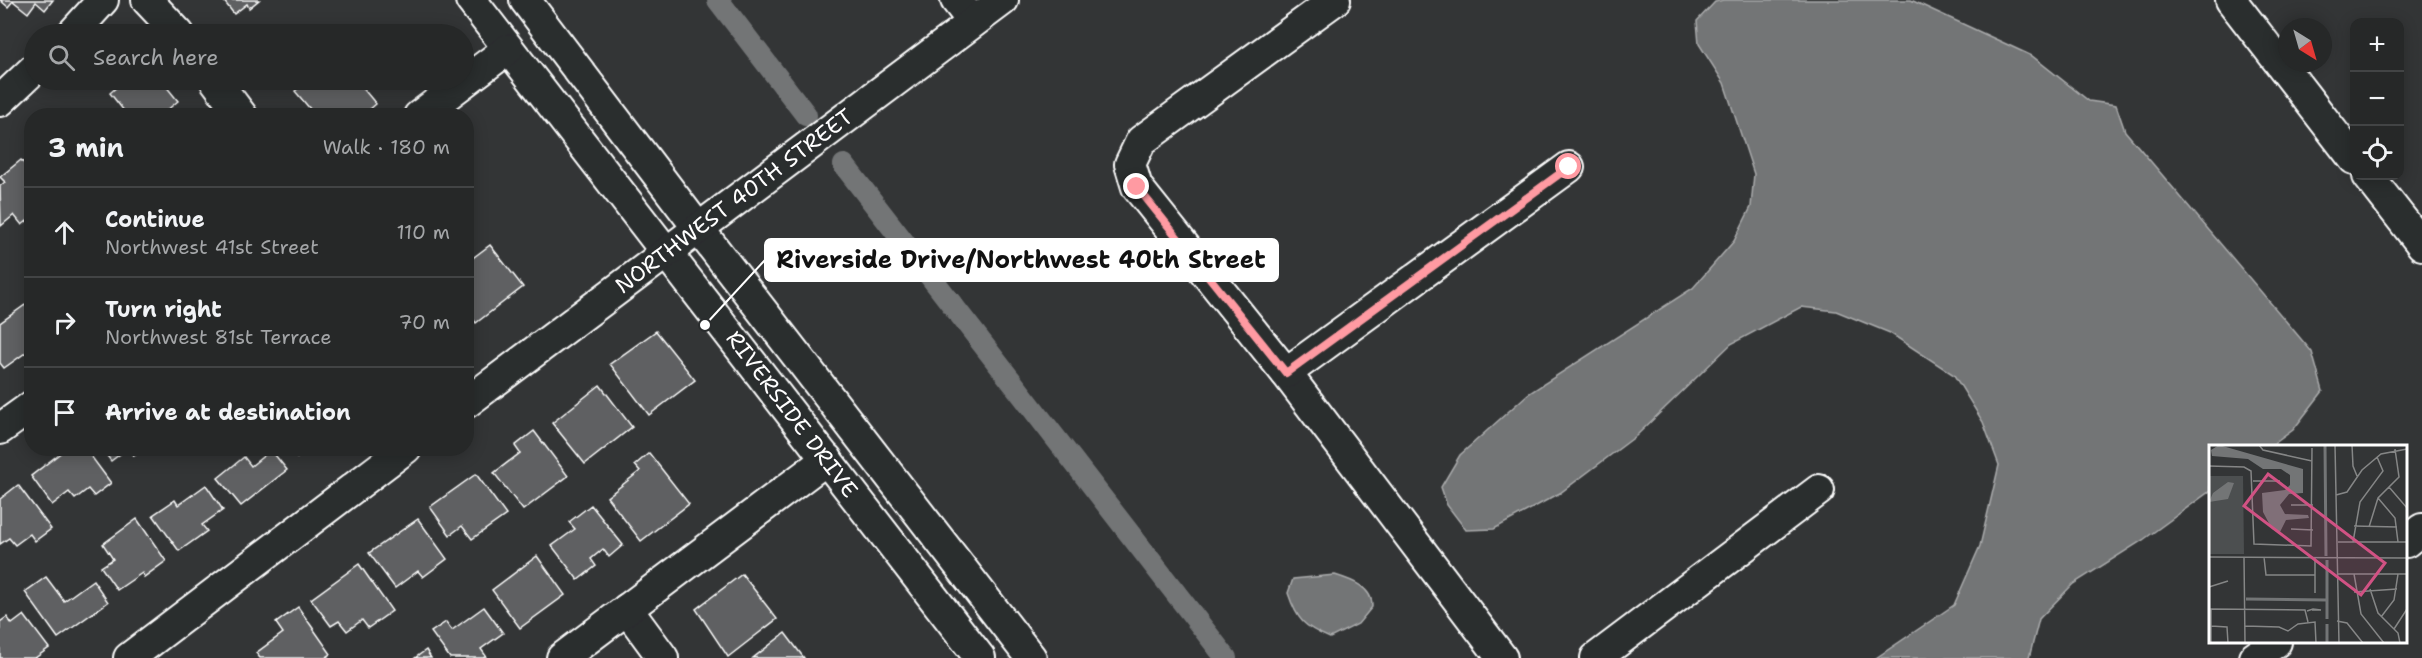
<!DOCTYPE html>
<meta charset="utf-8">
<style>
:root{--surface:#262828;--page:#2e3030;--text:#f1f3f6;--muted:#a4a6a8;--line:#424445}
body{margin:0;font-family:"Shantell Sans",sans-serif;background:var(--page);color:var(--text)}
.controls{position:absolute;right:18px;top:18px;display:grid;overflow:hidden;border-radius:12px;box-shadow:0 3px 15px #0003}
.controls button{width:54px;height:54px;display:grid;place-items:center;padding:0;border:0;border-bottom:2px solid var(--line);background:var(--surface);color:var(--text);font:30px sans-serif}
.compass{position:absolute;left:2278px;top:18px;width:54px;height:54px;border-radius:50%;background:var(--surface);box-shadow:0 3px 15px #0003;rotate:143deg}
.stop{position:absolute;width:18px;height:18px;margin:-14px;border:4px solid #ff9aa2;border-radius:50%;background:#fff}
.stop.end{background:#ff9aa2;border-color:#fff;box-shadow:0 2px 6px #0008}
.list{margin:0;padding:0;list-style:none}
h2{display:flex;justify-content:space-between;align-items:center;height:78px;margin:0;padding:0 24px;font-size:26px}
h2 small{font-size:20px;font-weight:400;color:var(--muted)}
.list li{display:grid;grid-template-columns:39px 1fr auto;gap:18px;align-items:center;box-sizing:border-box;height:90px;padding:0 24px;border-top:2px solid var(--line)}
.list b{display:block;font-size:22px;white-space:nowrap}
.list p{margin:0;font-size:20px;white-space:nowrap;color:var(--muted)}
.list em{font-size:20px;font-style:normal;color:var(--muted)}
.icon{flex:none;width:33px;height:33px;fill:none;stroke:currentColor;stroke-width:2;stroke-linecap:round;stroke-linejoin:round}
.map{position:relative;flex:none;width:2422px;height:658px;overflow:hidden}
.search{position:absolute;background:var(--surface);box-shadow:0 3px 15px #0003;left:24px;top:24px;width:450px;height:66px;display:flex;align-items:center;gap:15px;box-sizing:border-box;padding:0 21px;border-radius:33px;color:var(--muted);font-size:22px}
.panel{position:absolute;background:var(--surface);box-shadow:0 3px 15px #0003;left:24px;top:108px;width:450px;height:348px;border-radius:24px}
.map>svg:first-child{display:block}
.water{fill:#737576;stroke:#abacad;stroke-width:1.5}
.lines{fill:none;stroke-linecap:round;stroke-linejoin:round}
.canal{stroke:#737576;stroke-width:22}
.building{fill:#5f6162;stroke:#fff;stroke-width:1.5}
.minor-casing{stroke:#fff;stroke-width:34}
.minor{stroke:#2a2d2e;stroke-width:30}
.route{stroke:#ff9aa2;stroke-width:8}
.labels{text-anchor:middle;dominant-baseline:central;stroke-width:5;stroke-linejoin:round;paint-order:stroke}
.street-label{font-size:22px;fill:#fff;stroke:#2a2d2e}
.inset-river{fill:none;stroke:#737576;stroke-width:3}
.inset-road{fill:none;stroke:#858686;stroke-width:1.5}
.view{fill:#d15284;fill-opacity:0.15;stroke:#d15284;stroke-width:3}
.inset-edge{fill:none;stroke:#fff;stroke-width:3}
.leader{fill:none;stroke:#fff;stroke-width:2}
.callout-dot{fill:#fff;stroke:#2a2d2e;stroke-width:2}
.callout{fill:#fff;stroke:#fff;stroke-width:2}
.callout-label{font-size:24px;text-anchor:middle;font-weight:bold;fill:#111}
</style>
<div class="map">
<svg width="2422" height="658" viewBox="0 0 2422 658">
<rect width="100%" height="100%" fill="#333536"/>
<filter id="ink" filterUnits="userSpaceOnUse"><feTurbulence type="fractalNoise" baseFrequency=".0167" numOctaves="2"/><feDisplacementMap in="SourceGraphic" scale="12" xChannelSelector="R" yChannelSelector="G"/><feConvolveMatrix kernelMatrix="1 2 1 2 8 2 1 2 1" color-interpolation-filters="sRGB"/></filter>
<g filter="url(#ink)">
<g class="water">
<path d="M1723,0H1911L2032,56L2089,101L2116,105L2125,131L2312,352L2323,391L2293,430L2271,446H2210V491L2143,540L2073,584L2039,619L2029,658H1876L1954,605L1980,546L1999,465L1983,422L1954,375L1890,333L1836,311L1801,307L1731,344L1636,436L1560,493L1494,529L1466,530L1447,505L1441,487L1460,455L1528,394L1693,288L1734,241L1751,207L1754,174L1724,83L1699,44L1697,21L1715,2Z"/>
<path d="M1335,575C1351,580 1373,587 1372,607L1358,624L1330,638C1304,627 1297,620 1288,593L1293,579Z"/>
</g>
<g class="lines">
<g class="canal">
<path d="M718,0L806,115"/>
<path d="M844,165L1226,658"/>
</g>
</g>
<g class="building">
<path d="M0,0H53L45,10L36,2L28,13L13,1L8,7Z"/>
<path d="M223,0H259L249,8L247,4L234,14Z"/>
<path d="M113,80H161L178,101L160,116H128L110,93L118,86Z"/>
<path d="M309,80H356L376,104L362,116H316L295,91Z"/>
<path d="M21,160L32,172V217L22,225L14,215L1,226L0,186L5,182L0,177Z"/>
<path d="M490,245L523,287L476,323L466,310V263Z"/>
<path d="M25,305L32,314V348L4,368L0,363V323Z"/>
<path d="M656,331L695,380L649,415L610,364Z"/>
<path d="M600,385L632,427L585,464L552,423Z"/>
<path d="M534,431L568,476L523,510L494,473L520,453L515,446Z"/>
<path d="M67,448H85L111,483L94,496L88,489L75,499L69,492L52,505L31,476Z"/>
<path d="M101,448H128L111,461Z"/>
<path d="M128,448H145L134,456Z"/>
<path d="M290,448H310L297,458Z"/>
<path d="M271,450L287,470L241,506L218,478L244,457L251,466Z"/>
<path d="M649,453L689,504L641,541L607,497L640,471L635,465Z"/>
<path d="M476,474L506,515L472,539L462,526L450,535L430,507Z"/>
<path d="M18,485L51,529L35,541L30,534L15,545L9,538L0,544V499Z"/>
<path d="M206,485L223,510L202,525L207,531L179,551L153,515L175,500L178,505Z"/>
<path d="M591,505L623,545L609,557L603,549L591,559L596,566L578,580L552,546L575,529L569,522Z"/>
<path d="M137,519L166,561L144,577L142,573L117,590L101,567L113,559L103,544Z"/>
<path d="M418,519L447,559L423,577L418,571L395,588L369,553Z"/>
<path d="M537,556L565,595L520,628L492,590Z"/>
<path d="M359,564L392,611L368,628L362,620L347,631L339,621L331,626L311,599Z"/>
<path d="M742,574L777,619L728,657L696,609Z"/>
<path d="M46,577L64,601L93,580L108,602L58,638L25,592Z"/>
<path d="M298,607L331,654L325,658H260L256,653L283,633L276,623Z"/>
<path d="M484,607L503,633L481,649L486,656L483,658H450L431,632L446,622L452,630Z"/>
<path d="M24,615L49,648L35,658H0V622L7,617L12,624Z"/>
<path d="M785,633L804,658H753Z"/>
<path d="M426,650L431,658H415Z"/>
</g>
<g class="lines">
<defs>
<g id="minor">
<path d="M147,0L179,34"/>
<path d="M471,0L980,658"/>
<path d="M525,0L698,228L1031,658"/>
<path d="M956,0L973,22"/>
<path d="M1335,0L1141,141L1130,164L1137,187L1286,373L1502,658"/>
<path d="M2231,0L2354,159"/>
<path d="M72,34L103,0"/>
<path d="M215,80L242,116"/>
<path d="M0,101L34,69"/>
<path d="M419,116L508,49"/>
<path d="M2368,176L2422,245"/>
<path d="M1286,373L1569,167"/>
<path d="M466,403L1003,0"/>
<path d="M0,429L32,406"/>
<path d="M2406,542L2422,529"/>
<path d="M627,609L663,658"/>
<path d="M129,658L406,448"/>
<path d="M562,658L827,459"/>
<path d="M1596,658L1819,490"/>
<path d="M2254,658L2276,642"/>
</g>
</defs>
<use href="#minor" class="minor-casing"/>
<use href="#minor" class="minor"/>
</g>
</g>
<g class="lines" filter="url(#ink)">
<path class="route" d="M1137,187L1286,373L1569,167"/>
</g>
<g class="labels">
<g class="street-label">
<text transform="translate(734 201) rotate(-37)">NORTHWEST 40TH STREET</text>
<text transform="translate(792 414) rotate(53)">RIVERSIDE DRIVE</text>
</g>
</g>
<g transform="translate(2209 445)">
<rect width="198" height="198" fill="#333536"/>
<path d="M0,31H34L35,109H0Z" fill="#4c4f50"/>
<path d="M10,0L94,24V48L80,49L71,60L76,69L99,70L100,73L77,75L71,87L63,84L54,67L53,48L76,45L81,40V30L72,24H54L39,14L3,11L2,5ZM25,38L19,54L0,57L4,48L19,37Z" fill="#737576"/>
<path class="inset-river" d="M116,0L117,111M118,115V174M37,154L118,155M118,198V179"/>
<path class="inset-road" d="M50,0L54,5L103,16M126,0L130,198M143,0L144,21L148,31M0,21L35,22L42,26L45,99L102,101L103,3M44,36H71M180,42L198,63M127,50L138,47L153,25L172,9L198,4M169,53L186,73L189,97M82,60H104M145,81L188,82M160,82L169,53L190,32L186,4M82,84L104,85M129,97H198M144,97L151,57L174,26L168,12M0,112L198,113M35,112L36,198M55,112L57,130H106M106,113V148M129,129H198M145,129L152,169L175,198M0,142L19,136M161,144L169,168L189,188L191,198M145,147L188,144M98,166L104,164L112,165H103M172,172L185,155L189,129M128,176L138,178L154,198M2,181L18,182L19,198M36,181L70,182L79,186L89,179L106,177L107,198M185,184L198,164M2,198V164L96,165L99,177"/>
<path class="view" d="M59,29L176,118L152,150L35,61Z"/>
<rect width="198" height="198" class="inset-edge"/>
</g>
<path class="leader" d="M705 325L765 260"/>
<circle class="callout-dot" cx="705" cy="325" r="6"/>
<rect class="callout" x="765" y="239" width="513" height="42" rx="6"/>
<g class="callout-label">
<text x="1021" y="268">Riverside Drive/Northwest 40th Street</text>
</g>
</svg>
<div class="controls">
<button>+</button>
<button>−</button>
<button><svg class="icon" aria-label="locate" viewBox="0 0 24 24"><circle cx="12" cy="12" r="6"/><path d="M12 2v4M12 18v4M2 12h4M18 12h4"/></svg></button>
</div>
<svg class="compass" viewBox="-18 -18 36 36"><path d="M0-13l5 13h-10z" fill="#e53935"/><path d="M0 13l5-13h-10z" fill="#a4a6a8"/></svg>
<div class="stop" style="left:1569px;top:167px"></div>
<div class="stop end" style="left:1137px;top:187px"></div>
<div class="search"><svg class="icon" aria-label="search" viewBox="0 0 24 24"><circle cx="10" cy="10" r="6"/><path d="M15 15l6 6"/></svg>Search here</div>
<section class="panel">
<h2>3 min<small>Walk · 180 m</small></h2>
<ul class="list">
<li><svg class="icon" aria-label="ahead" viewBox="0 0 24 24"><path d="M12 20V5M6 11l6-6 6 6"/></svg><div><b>Continue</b><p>Northwest 41st Street</p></div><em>110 m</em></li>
<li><svg class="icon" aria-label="right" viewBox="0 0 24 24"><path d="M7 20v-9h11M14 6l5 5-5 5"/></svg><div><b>Turn right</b><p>Northwest 81st Terrace</p></div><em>70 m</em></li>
<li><svg class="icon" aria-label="arrive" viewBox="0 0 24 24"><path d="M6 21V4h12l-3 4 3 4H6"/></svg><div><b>Arrive at destination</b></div></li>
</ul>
</section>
</div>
